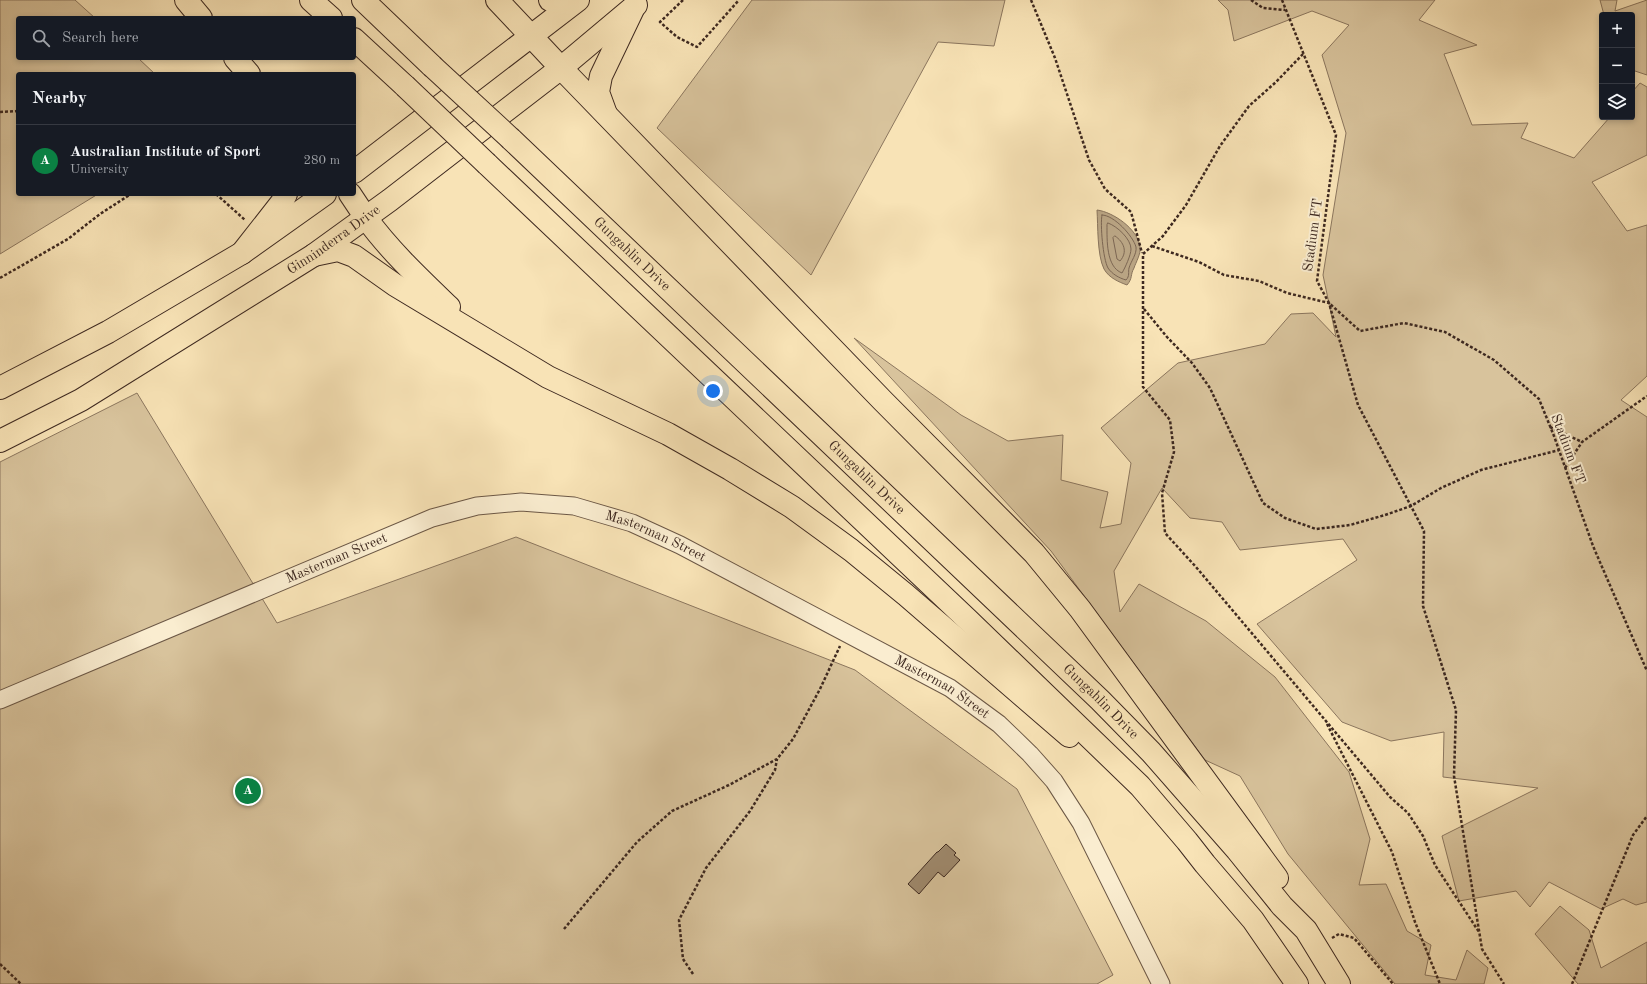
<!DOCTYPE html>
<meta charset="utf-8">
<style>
:root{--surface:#171b24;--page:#242831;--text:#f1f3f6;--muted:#9ea1a6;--line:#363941;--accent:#0b8043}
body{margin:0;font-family:"Old Standard TT",serif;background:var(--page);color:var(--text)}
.controls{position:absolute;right:12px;top:12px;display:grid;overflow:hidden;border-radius:4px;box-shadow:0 2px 6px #0003}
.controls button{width:36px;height:36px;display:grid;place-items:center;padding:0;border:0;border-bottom:1px solid var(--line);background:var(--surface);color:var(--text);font:20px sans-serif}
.you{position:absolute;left:713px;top:391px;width:14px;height:14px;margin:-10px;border:3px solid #fff;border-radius:50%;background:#1a73e8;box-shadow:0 0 0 6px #1a73e833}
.badge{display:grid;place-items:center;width:26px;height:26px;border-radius:50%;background:var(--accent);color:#fff;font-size:13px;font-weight:700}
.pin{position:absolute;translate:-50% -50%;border:2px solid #fff;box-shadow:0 1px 4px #0006}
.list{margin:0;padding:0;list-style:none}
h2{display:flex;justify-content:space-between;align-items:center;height:52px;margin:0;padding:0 16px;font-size:17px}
h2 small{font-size:13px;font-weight:400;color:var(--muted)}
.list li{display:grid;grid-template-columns:26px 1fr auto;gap:12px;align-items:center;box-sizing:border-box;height:72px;padding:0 16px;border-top:1px solid var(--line)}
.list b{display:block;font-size:15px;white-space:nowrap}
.list p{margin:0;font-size:13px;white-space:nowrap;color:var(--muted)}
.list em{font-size:13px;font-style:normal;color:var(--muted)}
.icon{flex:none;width:22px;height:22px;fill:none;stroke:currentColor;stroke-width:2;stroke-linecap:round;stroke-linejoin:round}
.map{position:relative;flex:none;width:1647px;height:984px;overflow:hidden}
.search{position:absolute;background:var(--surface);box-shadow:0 2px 6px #0003;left:16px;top:16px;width:340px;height:44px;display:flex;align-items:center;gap:10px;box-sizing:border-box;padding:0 14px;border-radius:4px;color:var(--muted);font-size:15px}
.panel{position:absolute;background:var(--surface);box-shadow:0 2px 6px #0003;left:16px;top:72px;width:340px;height:124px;border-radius:4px}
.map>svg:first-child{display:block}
.green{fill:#d8c39c;stroke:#8b765e}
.water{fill:#b9a483;stroke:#88735b}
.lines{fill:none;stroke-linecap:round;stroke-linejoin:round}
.shore{stroke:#7c6652;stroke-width:1}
.building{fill:#9f8a6e;stroke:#3e2920}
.minor-casing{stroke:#6c5846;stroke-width:19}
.primary-casing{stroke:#3e2920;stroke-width:24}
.motorway-casing{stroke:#3e2920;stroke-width:24}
.path{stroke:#3e2920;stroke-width:2.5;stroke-dasharray:3 2;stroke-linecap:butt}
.minor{stroke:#faedd0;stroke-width:17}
.primary{stroke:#f8e3b6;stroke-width:22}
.motorway{stroke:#f8e3b6;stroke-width:22}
.motorway-bridge-casing{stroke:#3e2920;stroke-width:24;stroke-linecap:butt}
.motorway-bridge{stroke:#f8e3b6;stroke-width:22}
.labels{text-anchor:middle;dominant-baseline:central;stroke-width:4;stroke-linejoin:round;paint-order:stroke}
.street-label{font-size:14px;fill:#3e2920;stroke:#faedd0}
</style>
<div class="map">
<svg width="1647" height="984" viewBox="0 0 1647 984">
<rect width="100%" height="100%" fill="#f8e3b6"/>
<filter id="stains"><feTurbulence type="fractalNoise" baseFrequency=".005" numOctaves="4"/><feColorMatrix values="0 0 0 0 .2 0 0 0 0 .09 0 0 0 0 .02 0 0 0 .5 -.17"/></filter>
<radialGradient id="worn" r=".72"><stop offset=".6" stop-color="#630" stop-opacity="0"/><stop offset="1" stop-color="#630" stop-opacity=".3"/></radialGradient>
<g class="green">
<path d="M0,0H75L95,18H18V58H138L155,74H18V194H98L0,254Z"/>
<path d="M752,0H1005L994,46L938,42L811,275L657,128Z"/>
<path d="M1218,0H1435L1419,20L1477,45L1444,54L1472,125L1528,123L1521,138L1574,158L1610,117H1632V92L1640,83L1647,87V155L1592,182L1627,231L1647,225V376L1621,400L1647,417V902L1636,905L1623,899L1601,909L1549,882L1530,907L1516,891L1459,901L1442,836L1538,788L1443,777L1444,732L1391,741L1342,722L1257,624L1357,560L1343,539L1240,550L1222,522L1190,518L1162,488L1114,571L1120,612L1139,584L1206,621L1275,677L1349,772L1370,839L1359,885L1386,884L1407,931L1431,945L1425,975L1456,980L1467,950L1488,968L1484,984H1395L1288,854L1240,776L1205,760L1051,551L854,338L961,415L1008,441L1063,435L1061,480L1108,492L1100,528L1121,524L1131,463L1101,428L1178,363L1265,344L1291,314L1313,313L1336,337L1323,275L1346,133L1322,55L1349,25L1312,11L1234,41L1228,10Z"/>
<path d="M1600,0H1617L1615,11L1647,0V75L1632,70V15H1604Z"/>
<path d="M137,393L277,623L516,537L855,670L1017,789L1113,975L1097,984H0V462Z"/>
<path d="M1560,906L1589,930L1601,968L1647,942V984H1578L1535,934Z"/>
</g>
<path class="water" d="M1097,210C1113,212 1138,229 1140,247C1141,254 1136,262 1134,268C1130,275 1133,278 1127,285C1119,282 1109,278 1104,269C1097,255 1098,225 1097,210Z"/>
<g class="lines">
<g class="shore">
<path d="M1102,215C1114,215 1133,236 1136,247C1137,254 1131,261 1129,268C1128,272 1130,276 1126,280C1119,278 1112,274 1108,268C1103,259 1100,224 1102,215Z"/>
<path d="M1108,223C1117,226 1131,239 1131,249C1131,255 1125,268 1122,273C1106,267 1107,240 1107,225Z"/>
<path d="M1115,236C1124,242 1128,252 1120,261L1117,259L1113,238Z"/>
</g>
</g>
<path class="building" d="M946,844L956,853L954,855L960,860L944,877L938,872L919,894L908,884L937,852H938Z"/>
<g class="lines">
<defs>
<g id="minor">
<path id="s1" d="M0,700L432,518L477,506L521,502L574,506L632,523L680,545L950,688L999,724L1030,754L1054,781L1081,823L1161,984"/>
</g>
<g id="primary">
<path d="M531,36L561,68"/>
<path d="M354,172L578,0"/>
<path d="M350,194L366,218"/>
<path d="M0,388L108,332L242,253L325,194"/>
<path id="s2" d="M0,441L81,400L314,255L390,200L561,68L636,5"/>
</g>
<g id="motorway">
<path d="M186,0L201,18"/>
<path d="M311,0L331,18"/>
<path d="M363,0L432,66"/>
<path d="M497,0L531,36"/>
<path d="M550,0L555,2L576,0"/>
<path d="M354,39L405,86"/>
<path d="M235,58L249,74"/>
<path d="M561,68L883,401L1034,553L1080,609L1277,878"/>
<path d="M606,114L598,92L601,76L634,7"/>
<path id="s3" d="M511,139L1100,700L1151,752L1237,850L1282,906L1306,930L1339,984"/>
<path d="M487,164L967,619L1140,786L1187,841L1205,864L1253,920L1297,984"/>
<path d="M366,218C390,251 420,279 449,307"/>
<path d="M242,253L282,202L286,194"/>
<path d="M314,255L338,250L354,256L395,285L548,377L668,434L730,469L792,507L851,550L906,595L1069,736"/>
</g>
</defs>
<use href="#minor" class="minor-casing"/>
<use href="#primary" class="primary-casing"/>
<use href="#motorway" class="motorway-casing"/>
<g class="path">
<path d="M683,0L660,22L677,37L697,47L739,0"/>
<path d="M1031,0L1055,58L1089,160L1105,189L1131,212L1142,253"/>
<path d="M1251,0L1263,8L1285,10"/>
<path d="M1282,0L1336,135L1317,281L1329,303L1360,331L1404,323L1445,332L1494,360L1539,399L1554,436L1593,546L1647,671"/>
<path d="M1303,54L1276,82L1249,106L1220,146L1186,205L1163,236L1143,254V387L1170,420L1174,452L1162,493L1165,533L1196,567L1390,797L1408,813L1423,836L1435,865L1479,932"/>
<path d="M0,112L18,111"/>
<path d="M216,194L245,220"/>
<path d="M1152,246L1199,262L1224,275L1259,281L1287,293L1329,303L1358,405L1424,531L1423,606L1456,710L1454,776L1482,949L1504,984"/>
<path d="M0,278L68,239L100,214L131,194"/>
<path d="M1144,309L1167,337L1192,363L1210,388L1263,503L1285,518L1316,529L1350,525L1385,515L1411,506L1441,488L1481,470L1559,450"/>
<path d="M1550,427L1582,442"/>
<path d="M1565,468L1582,442L1647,396"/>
<path d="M1327,724L1392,852L1415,922L1440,984"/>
<path d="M564,929L637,842L672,811L729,785L777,759L793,739L820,689L840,646"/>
<path d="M1332,938L1339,934L1354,938L1393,984"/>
<path d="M0,964L21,984"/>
<path d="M693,974L683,959L679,920L706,868L750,811L775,770L777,759"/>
<path d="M1572,984L1633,835L1647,816"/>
</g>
<use href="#minor" class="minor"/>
<use href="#primary" class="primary"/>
<use href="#motorway" class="motorway"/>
<defs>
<g id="motorway-bridge">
<path d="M432,66L511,139"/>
<path d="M405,86L487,164"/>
</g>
</defs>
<use href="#motorway-bridge" class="motorway-bridge-casing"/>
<use href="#motorway-bridge" class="motorway-bridge"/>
</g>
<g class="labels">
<g class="street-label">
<text transform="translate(1313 235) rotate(-82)">Stadium FT</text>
<text stroke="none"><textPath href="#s2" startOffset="390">Ginninderra Drive</textPath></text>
<text stroke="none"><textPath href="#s3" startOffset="167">Gungahlin Drive</textPath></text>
<text transform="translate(1568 449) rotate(69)">Stadium FT</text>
<text stroke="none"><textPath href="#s3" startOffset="491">Gungahlin Drive</textPath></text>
<text stroke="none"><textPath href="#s1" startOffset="700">Masterman Street</textPath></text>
<text stroke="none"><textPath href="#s1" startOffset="365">Masterman Street</textPath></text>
<text stroke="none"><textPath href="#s1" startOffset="1024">Masterman Street</textPath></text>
<text stroke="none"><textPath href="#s3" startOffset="815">Gungahlin Drive</textPath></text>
</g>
</g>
<rect width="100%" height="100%" filter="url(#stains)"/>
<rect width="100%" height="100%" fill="url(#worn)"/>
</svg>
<div class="controls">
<button>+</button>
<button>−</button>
<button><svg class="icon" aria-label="layers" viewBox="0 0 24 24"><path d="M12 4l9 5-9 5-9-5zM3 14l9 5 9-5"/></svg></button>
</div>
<div class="you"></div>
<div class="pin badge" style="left:248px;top:791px">A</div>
<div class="search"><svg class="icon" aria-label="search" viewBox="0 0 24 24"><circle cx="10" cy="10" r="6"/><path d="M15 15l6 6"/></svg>Search here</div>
<section class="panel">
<h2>Nearby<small></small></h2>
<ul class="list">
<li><span class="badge">A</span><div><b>Australian Institute of Sport</b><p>University</p></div><em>280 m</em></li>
</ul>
</section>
</div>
